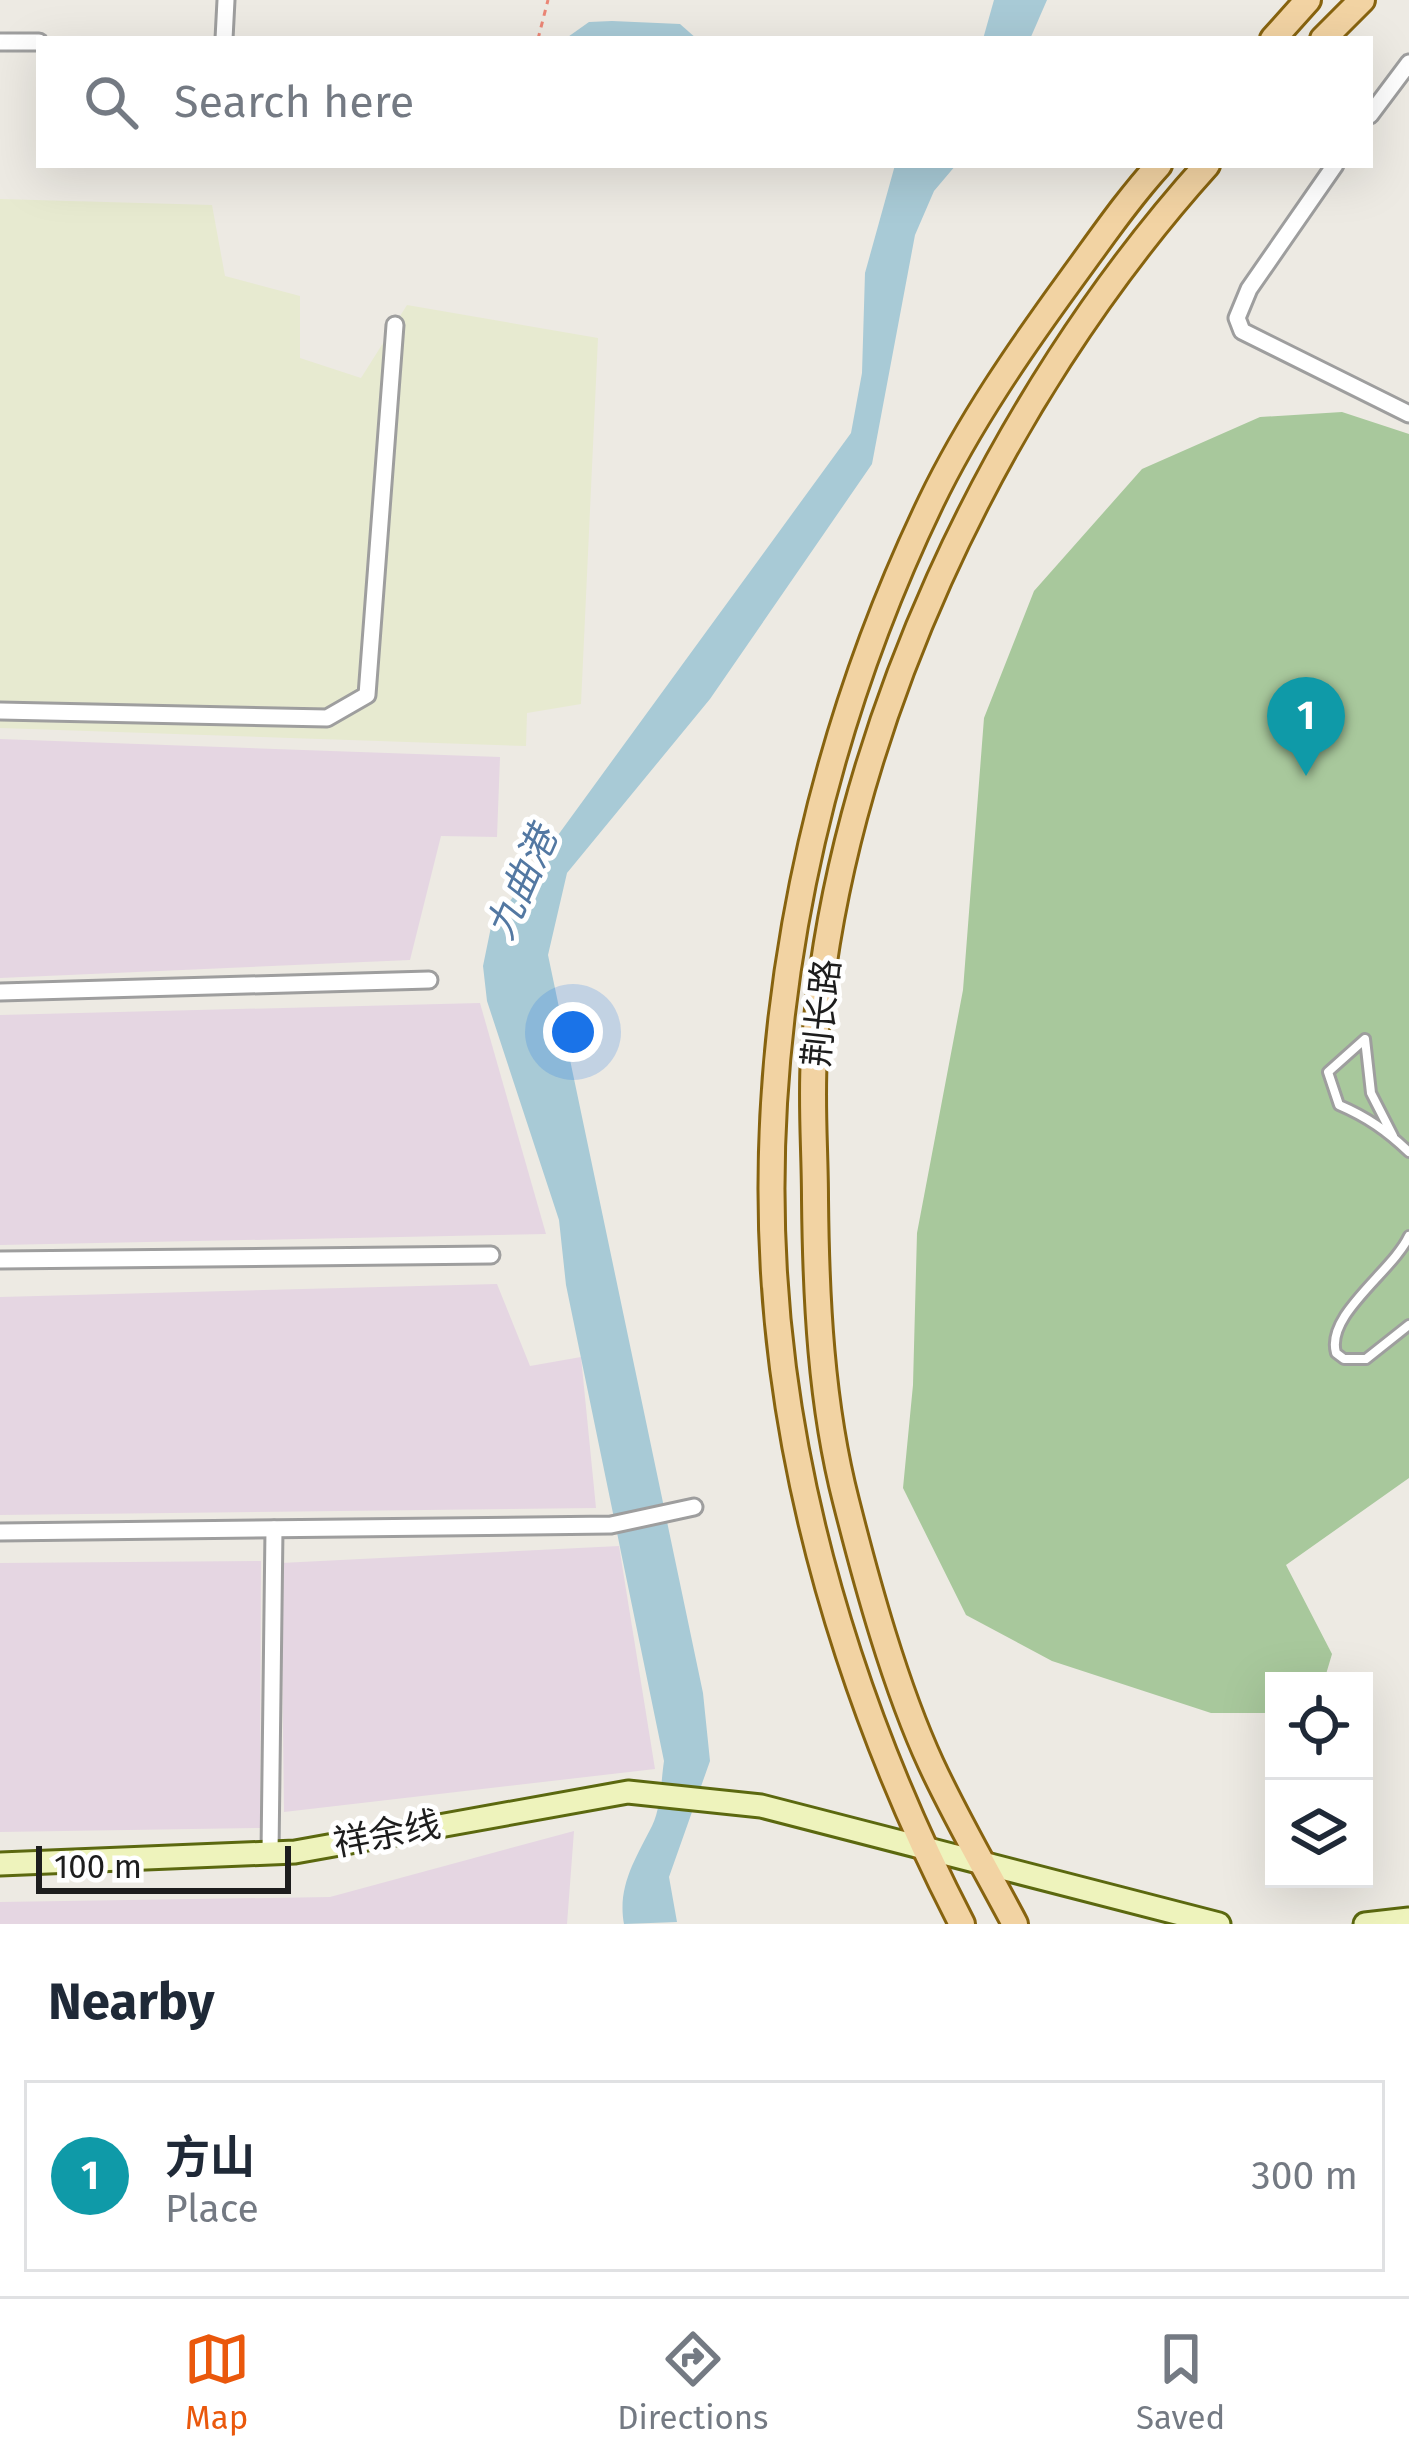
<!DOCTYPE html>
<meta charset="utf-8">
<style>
:root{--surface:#fff;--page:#f2f2f3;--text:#1f2937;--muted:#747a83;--line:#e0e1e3;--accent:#ea580c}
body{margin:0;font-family:"Fira Sans","Noto Sans SC",sans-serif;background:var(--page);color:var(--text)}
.controls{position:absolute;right:36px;bottom:36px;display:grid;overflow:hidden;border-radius:0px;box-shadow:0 12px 48px #0002}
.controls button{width:108px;height:108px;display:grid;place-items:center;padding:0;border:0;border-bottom:3px solid var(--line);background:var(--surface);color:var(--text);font:60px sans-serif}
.scale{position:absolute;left:36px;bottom:30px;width:255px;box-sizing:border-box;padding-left:12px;border:6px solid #1d1d1d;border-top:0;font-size:33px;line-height:42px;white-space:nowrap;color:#1d1d1d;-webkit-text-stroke:9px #fff;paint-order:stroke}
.you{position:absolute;left:573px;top:1032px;width:42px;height:42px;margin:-30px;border:9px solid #fff;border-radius:50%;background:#1a73e8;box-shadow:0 0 0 18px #1a73e833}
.badge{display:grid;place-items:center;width:78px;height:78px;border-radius:50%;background:var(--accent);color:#fff;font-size:39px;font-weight:700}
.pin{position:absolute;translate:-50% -99px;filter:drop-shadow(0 3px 6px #0008)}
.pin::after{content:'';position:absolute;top:63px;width:42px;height:36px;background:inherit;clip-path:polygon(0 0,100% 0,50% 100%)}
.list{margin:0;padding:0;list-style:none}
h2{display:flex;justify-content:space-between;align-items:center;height:156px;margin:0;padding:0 48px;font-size:51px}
h2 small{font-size:39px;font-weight:400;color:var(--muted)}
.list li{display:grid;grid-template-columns:78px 1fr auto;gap:36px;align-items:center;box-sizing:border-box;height:192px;margin:0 24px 24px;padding:0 24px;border:3px solid var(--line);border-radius:0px}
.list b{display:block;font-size:45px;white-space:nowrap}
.list p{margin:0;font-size:39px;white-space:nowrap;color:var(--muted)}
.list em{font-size:39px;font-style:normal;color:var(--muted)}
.icon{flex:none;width:66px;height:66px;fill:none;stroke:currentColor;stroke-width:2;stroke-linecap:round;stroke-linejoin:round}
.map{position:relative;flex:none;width:1409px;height:1924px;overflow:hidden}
.search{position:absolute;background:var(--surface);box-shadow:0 12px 48px #0002;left:36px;right:36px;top:36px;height:132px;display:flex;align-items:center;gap:30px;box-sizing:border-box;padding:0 42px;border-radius:0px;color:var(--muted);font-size:45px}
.sheet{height:372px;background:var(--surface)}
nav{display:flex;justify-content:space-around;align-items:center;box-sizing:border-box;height:168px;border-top:3px solid var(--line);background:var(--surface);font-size:33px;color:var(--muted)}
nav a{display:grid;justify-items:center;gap:6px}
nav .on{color:var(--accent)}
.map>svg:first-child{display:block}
.industrial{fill:#e5d6e2}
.farmland{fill:#e7ead0}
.forest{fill:#a8c89c}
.water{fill:#a8cad6}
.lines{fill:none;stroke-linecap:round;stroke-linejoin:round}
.lane-casing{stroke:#9e9e9e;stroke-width:14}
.street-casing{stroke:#9e9e9e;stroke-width:21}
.secondary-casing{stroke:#5b680f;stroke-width:27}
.primary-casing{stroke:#87630f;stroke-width:30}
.path{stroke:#eb8676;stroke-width:3;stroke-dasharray:6 6;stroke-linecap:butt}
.lane{stroke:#fff;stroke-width:8}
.street{stroke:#fff;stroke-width:15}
.secondary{stroke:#eef3bc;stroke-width:21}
.primary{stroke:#f2d3a3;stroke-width:24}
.labels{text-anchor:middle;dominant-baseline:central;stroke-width:10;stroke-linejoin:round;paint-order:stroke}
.street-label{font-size:36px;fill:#1d1d1d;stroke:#fff}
.water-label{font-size:39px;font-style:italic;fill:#5378a2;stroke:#fff}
</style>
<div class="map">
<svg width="1409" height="1924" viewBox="0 0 1409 1924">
<rect width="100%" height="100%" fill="#edeae3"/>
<g class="industrial">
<path d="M0,739L500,757L497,837L441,836L410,960L0,978Z"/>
<path d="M480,1003L546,1234L0,1245V1015Z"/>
<path d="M497,1284L530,1366L581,1357L596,1508L0,1515V1297Z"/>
<path d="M619,1546L655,1769L284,1812L281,1563Z"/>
<path d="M261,1561L260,1828L0,1832V1563Z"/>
<path d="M574,1831L567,1924H0V1902L330,1897Z"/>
</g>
<path class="farmland" d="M0,199L212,205L225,276L300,296V358L361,378L407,305L598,338L581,704L527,713L526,746L0,728Z"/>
<path class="forest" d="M1342,412L1409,434V1478L1286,1565L1332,1654L1324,1681H1274V1713H1211L1052,1661L966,1615L903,1488L913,1385L917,1233L963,990L984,718L1034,591L1142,469L1260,417Z"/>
<g class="water">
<path d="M994,0H1047L1030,39H983Z"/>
<path d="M612,21L680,24L697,39H565L589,22Z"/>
<path d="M895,165H956L934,191L915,235L872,464L710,699L567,873L548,955L703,1693L710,1761L669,1877L677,1922L624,1924C617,1886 636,1858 652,1826C661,1808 661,1781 664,1761L566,1285L559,1220L487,1001L483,966L491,927L851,433L862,373L865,273Z"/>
</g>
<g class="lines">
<defs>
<g id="lane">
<path d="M1393,1136L1371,1093L1365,1039L1328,1072L1339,1105C1367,1117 1387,1131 1409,1152"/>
<path d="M1409,1236C1393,1271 1325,1315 1336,1353L1344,1359H1366L1409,1325"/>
</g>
<g id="street">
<path d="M224,39L226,0"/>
<path d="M0,42H39"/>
<path d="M1370,115L1409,63"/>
<path d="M1335,165L1249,289L1237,318L1242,331L1409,414"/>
<path d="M0,711L327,718L367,695L395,325"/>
<path d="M0,992L429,980"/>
<path d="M0,1260L491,1255"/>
<path d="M0,1532L611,1525L694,1507"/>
<path d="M270,1853L274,1529"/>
</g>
<g id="secondary">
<path d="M0,1864L295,1852L628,1792L761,1806L1219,1924"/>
<path d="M1365,1924L1409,1919"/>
</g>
<g id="primary">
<path d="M1273,39L1308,0"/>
<path d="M1323,39L1362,0"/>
<path d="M962,1924C873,1752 808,1561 783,1368C745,1076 804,766 931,502C969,423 1021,348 1072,278C1100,240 1127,200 1159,165"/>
<path d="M1015,1924C987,1871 956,1818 931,1764C895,1686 867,1584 846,1501C821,1404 816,1299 815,1199C815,1151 811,1103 814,1056C834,740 997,398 1207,165"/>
</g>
</defs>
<use href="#lane" class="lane-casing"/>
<use href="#street" class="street-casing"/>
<use href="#secondary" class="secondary-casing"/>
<use href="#primary" class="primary-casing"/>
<path class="path" d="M538,39L548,0"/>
<use href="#lane" class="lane"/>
<use href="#street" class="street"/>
<use href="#secondary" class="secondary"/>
<use href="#primary" class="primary"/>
</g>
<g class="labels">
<g class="street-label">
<text transform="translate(822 1013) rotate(-84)">荆长路</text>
<text transform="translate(387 1834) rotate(-11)">祥余线</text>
</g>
<g class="water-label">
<text transform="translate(522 883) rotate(-66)">九曲港</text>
</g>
</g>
</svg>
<div class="controls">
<button><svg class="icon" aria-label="locate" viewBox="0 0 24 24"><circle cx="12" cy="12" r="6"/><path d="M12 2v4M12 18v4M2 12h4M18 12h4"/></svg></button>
<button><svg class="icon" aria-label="layers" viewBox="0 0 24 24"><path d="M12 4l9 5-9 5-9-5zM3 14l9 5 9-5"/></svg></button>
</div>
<div class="scale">100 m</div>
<div class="you"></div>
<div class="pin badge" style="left:1306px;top:776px;background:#0f9aa8">1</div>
<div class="search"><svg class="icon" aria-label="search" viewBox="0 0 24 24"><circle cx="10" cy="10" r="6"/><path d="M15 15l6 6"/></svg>Search here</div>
</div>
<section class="sheet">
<h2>Nearby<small></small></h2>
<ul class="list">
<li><span class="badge" style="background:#0f9aa8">1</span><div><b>方山</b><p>Place</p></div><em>300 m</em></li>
</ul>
</section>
<nav>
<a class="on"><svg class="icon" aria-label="map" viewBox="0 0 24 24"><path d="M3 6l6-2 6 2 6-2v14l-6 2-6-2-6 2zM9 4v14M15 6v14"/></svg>Map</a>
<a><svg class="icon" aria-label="directions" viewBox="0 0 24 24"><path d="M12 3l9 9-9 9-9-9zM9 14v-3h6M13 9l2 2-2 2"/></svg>Directions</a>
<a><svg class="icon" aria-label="saved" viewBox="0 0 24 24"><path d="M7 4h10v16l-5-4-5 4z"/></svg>Saved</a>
</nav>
